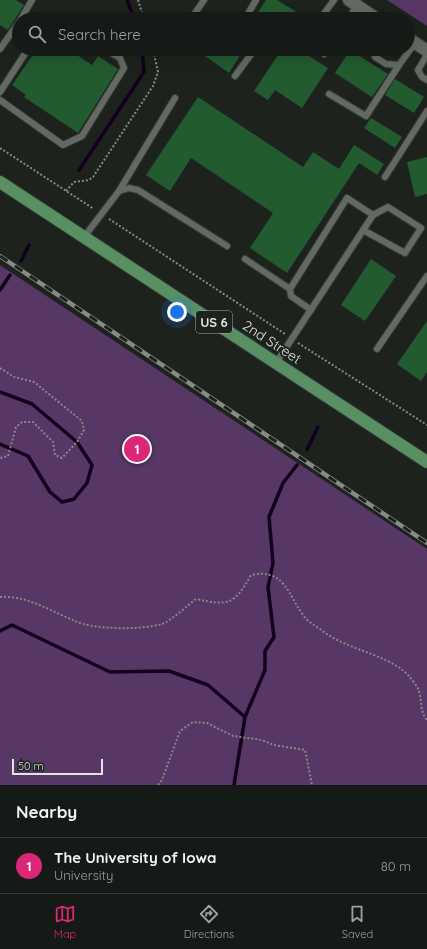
<!DOCTYPE html>
<style>
:root{--surface:#161a16;--page:#232723;--text:#f1f3f6;--muted:#9ea1a1;--line:#353835;--accent:#db2777}
body{margin:0;font-family:Quicksand,sans-serif;background:var(--page);color:var(--text)}
.scale{position:absolute;left:12px;bottom:10px;width:91px;box-sizing:border-box;padding-left:4px;border:2px solid #e1e5e2;border-top:0;font-size:11px;line-height:14px;white-space:nowrap;color:#e1e5e2;-webkit-text-stroke:3px #1d221d;paint-order:stroke}
.you{position:absolute;left:177px;top:312px;width:14px;height:14px;margin:-10px;border:3px solid #fff;border-radius:50%;background:#1a73e8;box-shadow:0 0 0 6px #1a73e833}
.badge{display:grid;place-items:center;width:26px;height:26px;border-radius:50%;background:var(--accent);color:#fff;font-size:13px;font-weight:700}
.pin{position:absolute;translate:-50% -50%;border:2px solid #fff;box-shadow:0 1px 4px #0006}
.list{margin:0;padding:0;list-style:none}
h2{display:flex;justify-content:space-between;align-items:center;height:52px;margin:0;padding:0 16px;font-size:17px}
h2 small{font-size:13px;font-weight:400;color:var(--muted)}
.list li{display:grid;grid-template-columns:26px 1fr auto;gap:12px;align-items:center;box-sizing:border-box;height:56px;padding:0 16px;border-top:1px solid var(--line)}
.list b{display:block;font-size:15px;white-space:nowrap}
.list p{margin:0;font-size:13px;white-space:nowrap;color:var(--muted)}
.list em{font-size:13px;font-style:normal;color:var(--muted)}
.icon{flex:none;width:22px;height:22px;fill:none;stroke:currentColor;stroke-width:2;stroke-linecap:round;stroke-linejoin:round}
.map{position:relative;flex:none;width:427px;height:785px;overflow:hidden}
.search{position:absolute;background:var(--surface);box-shadow:0 4px 16px #0002;left:12px;right:12px;top:12px;height:44px;display:flex;align-items:center;gap:10px;box-sizing:border-box;padding:0 14px;border-radius:22px;color:var(--muted);font-size:15px}
.sheet{height:108px;background:var(--surface)}
nav{display:flex;justify-content:space-around;align-items:center;box-sizing:border-box;height:56px;border-top:1px solid var(--line);background:var(--surface);font-size:11px;color:var(--muted)}
nav a{display:grid;justify-items:center;gap:2px}
nav .on{color:var(--accent)}
.map>svg:first-child{display:block}
.green{fill:#573765}
.lines{fill:none;stroke-linecap:round;stroke-linejoin:round}
.stream{stroke:#12001c;stroke-width:3.5}
.building{fill:#235b30}
.lane-casing{stroke:#373c37;stroke-width:8}
.secondary-casing{stroke:#373c37;stroke-width:14}
.primary-casing{stroke:#373c37;stroke-width:14}
.path{stroke:#868a86;stroke-width:2;stroke-dasharray:2 2;stroke-linecap:butt}
.lane{stroke:#636a64;stroke-width:6}
.secondary{stroke:#636a64;stroke-width:12}
.primary{stroke:#589063;stroke-width:12}
.rail-casing{stroke:#868b87;stroke-width:4.5}
.rail{stroke:#1d221d;stroke-width:3;stroke-dasharray:9;stroke-linecap:butt}
.labels{text-anchor:middle;dominant-baseline:central;stroke-width:4;stroke-linejoin:round;paint-order:stroke}
.shield{fill:#1d221d;stroke:#a6aaa7;stroke-width:1}
.shield-label{font-size:13px;font-weight:bold;fill:#e1e5e2}
.street-label{font-size:14px;fill:#e1e5e2;stroke:#1d221d}
</style>
<div class="map">
<svg width="427" height="785" viewBox="0 0 427 785">
<rect width="100%" height="100%" fill="#1d221d"/>
<g class="green">
<path d="M387,0H427V26Z"/>
<path d="M0,265L427,549V785H0Z"/>
</g>
<g class="lines">
<g class="stream">
<path d="M127,0L134,19"/>
<path d="M79,170L144,72L142,49"/>
<path d="M21,261L29,245"/>
<path d="M0,290L10,275"/>
<path d="M0,392L32,404L77,442L92,465L87,483L74,499L62,502L50,492L28,456L0,444"/>
<path d="M307,450L318,427"/>
<path d="M0,631L12,625L110,672L169,671L208,685L245,717L234,785"/>
<path d="M245,717L265,670V651L274,637L268,587L273,563L269,517L283,483L297,465"/>
</g>
</g>
<g class="building">
<path d="M0,0H16L24,5L8,30L0,25Z"/>
<path d="M266,0H277L308,19H269L258,12Z"/>
<path d="M37,49H68L92,65L98,56L118,69L78,133L24,97L26,95L12,85Z"/>
<path d="M195,49H244L229,73Z"/>
<path d="M282,49H298L328,68L302,108L275,90L268,100L254,91Z"/>
<path d="M350,50L388,74L372,97L335,73Z"/>
<path d="M395,79L424,97L414,113L385,95Z"/>
<path d="M198,97L303,167L313,152L339,169L354,145L384,164L377,175L359,163L287,273L250,248L273,213L191,158L170,191L146,175Z"/>
<path d="M371,118L402,137L395,148L364,128Z"/>
<path d="M427,157V194L415,197L407,162Z"/>
<path d="M371,259L396,276L365,321L341,305Z"/>
<path d="M427,321V372L421,381L397,364Z"/>
</g>
<g class="lines">
<defs>
<g id="lane">
<path d="M21,19L32,0"/>
<path d="M191,19L204,0"/>
<path d="M245,19L256,0"/>
<path d="M320,19L334,0"/>
<path d="M348,19L357,6"/>
<path d="M0,49L19,22"/>
<path d="M364,49L367,52"/>
<path d="M324,54L328,49"/>
<path d="M427,55L418,70L422,77L427,80"/>
<path d="M375,57L386,64L399,65L415,43"/>
<path d="M235,76L255,49"/>
<path d="M0,92L28,49"/>
<path d="M329,94L366,116L399,65"/>
<path d="M0,100L63,145L82,136L124,68L120,58L104,49"/>
<path d="M385,177L427,111"/>
<path d="M119,191L175,98"/>
<path d="M363,230L405,253L421,228L388,207L373,215"/>
<path d="M84,237L119,191L129,188L138,190L227,246"/>
<path d="M245,259L290,289L347,198L373,215L276,363"/>
<path d="M290,289L291,296L311,310"/>
<path d="M377,349L427,276"/>
</g>
<g id="secondary">
<path d="M349,0L377,19"/>
<path d="M408,38L427,51"/>
</g>
<path id="primary" d="M0,182L427,462"/>
</defs>
<use href="#lane" class="lane-casing"/>
<use href="#secondary" class="secondary-casing"/>
<use href="#primary" class="primary-casing"/>
<g class="path">
<path d="M138,0L144,19"/>
<path d="M0,148L94,209"/>
<path d="M66,191L74,182L89,180L93,177L153,86L158,72L153,49"/>
<path d="M109,219L285,334"/>
<path d="M298,343L427,425"/>
<path d="M0,368L14,377L34,382L82,421L84,430L77,442L62,458L55,455L53,442L33,422H22L16,427L8,456L0,458"/>
<path d="M0,597C26,595 51,611 75,621C93,630 142,630 162,624C171,621 188,605 196,599C229,606 234,605 251,575C284,568 288,594 303,615C307,621 314,625 320,629C345,650 389,654 409,676C412,680 418,687 419,691C422,701 420,712 427,720"/>
<path d="M158,785L162,780L180,731L193,722L207,723L233,736L262,740L274,745L305,750L312,785"/>
</g>
<use href="#lane" class="lane"/>
<use href="#secondary" class="secondary"/>
<use href="#primary" class="primary"/>
<defs>
<path id="rail" d="M0,256L427,543"/>
</defs>
<use href="#rail" class="rail-casing"/>
<use href="#rail" class="rail"/>
</g>
<g class="labels">
<rect class="shield" x="196" y="311" width="36" height="22" rx="3"/>
<g class="shield-label">
<text x="214" y="322">US 6</text>
</g>
<g class="street-label">
<text transform="translate(272 342) rotate(33)">2nd Street</text>
</g>
</g>
</svg>
<div class="scale">50 m</div>
<div class="you"></div>
<div class="pin badge" style="left:137px;top:449px">1</div>
<div class="search"><svg class="icon" aria-label="search" viewBox="0 0 24 24"><circle cx="10" cy="10" r="6"/><path d="M15 15l6 6"/></svg>Search here</div>
</div>
<section class="sheet">
<h2>Nearby<small></small></h2>
<ul class="list">
<li><span class="badge">1</span><div><b>The University of Iowa</b><p>University</p></div><em>80 m</em></li>
</ul>
</section>
<nav>
<a class="on"><svg class="icon" aria-label="map" viewBox="0 0 24 24"><path d="M3 6l6-2 6 2 6-2v14l-6 2-6-2-6 2zM9 4v14M15 6v14"/></svg>Map</a>
<a><svg class="icon" aria-label="directions" viewBox="0 0 24 24"><path d="M12 3l9 9-9 9-9-9zM9 14v-3h6M13 9l2 2-2 2"/></svg>Directions</a>
<a><svg class="icon" aria-label="saved" viewBox="0 0 24 24"><path d="M7 4h10v16l-5-4-5 4z"/></svg>Saved</a>
</nav>
